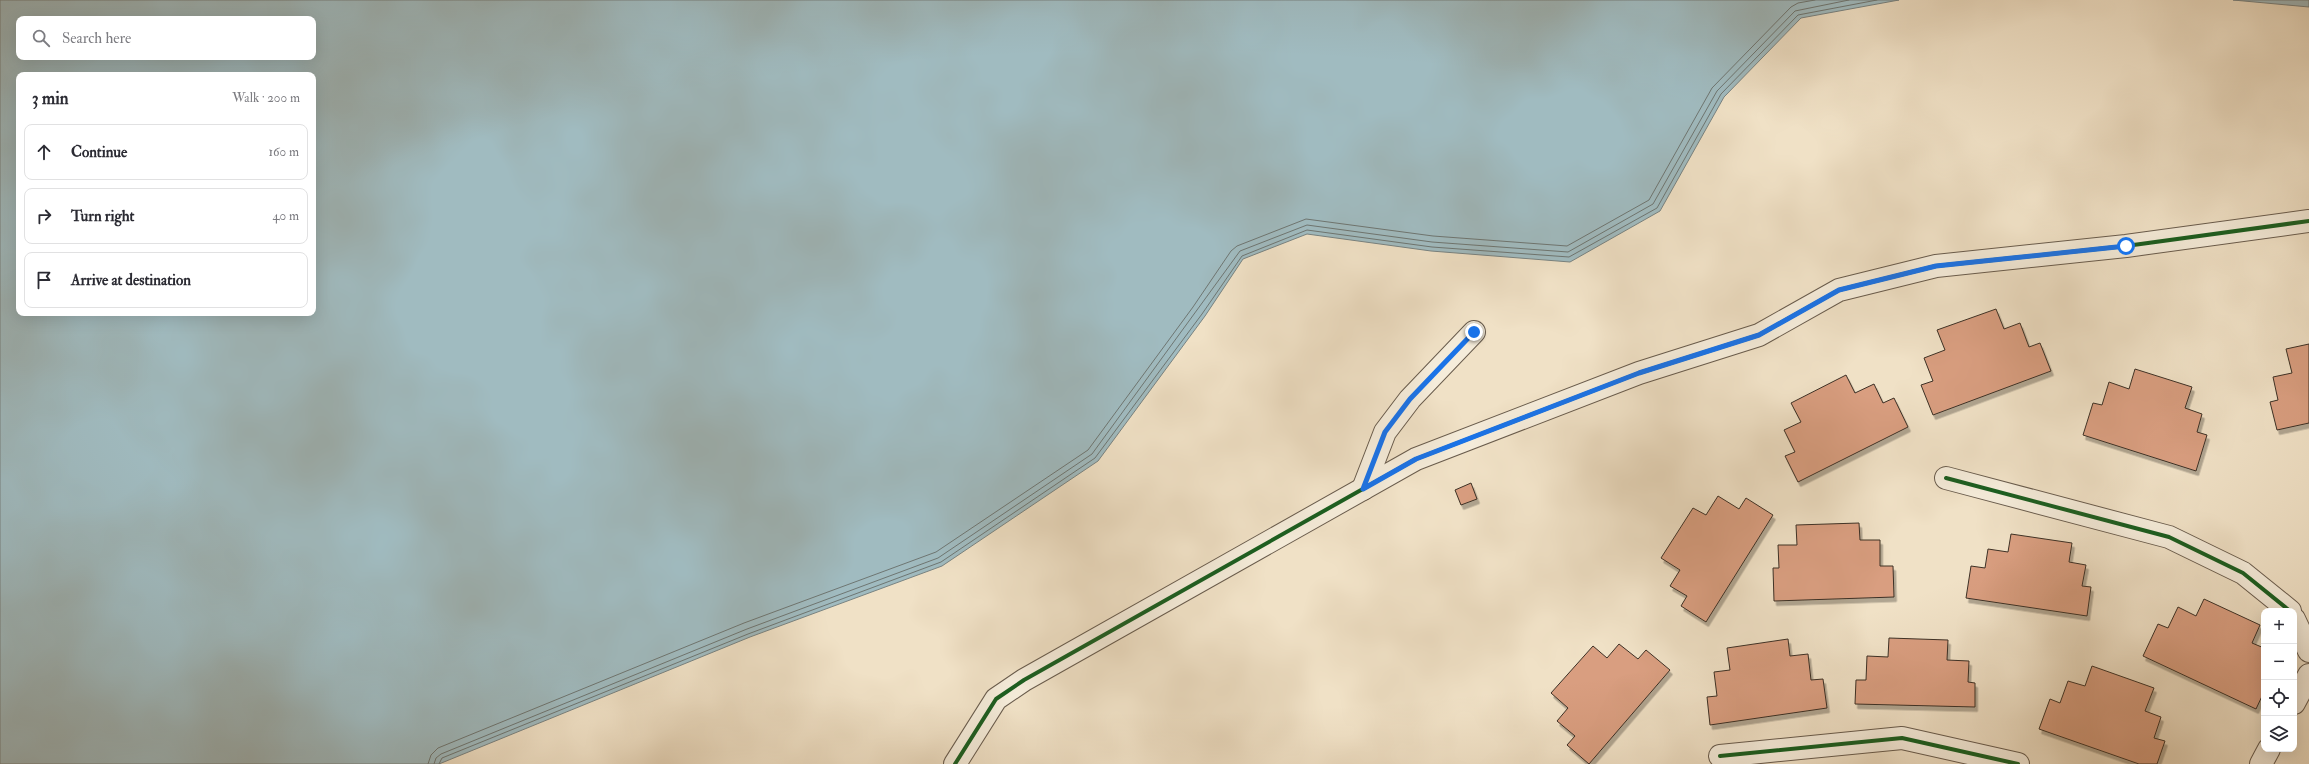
<!DOCTYPE html>
<meta charset="utf-8">
<style>
:root{--surface:#fff;--page:#f2f2f3;--text:#2b2b33;--muted:#7c7c81;--line:#e1e1e2}
body{margin:0;font-family:"IM FELL Double Pica",serif;background:var(--page);color:var(--text)}
.controls{position:absolute;right:12px;bottom:12px;display:grid;overflow:hidden;border-radius:8px;box-shadow:0 4px 16px #0002}
.controls button{width:36px;height:36px;display:grid;place-items:center;padding:0;border:0;border-bottom:1px solid var(--line);background:var(--surface);color:var(--text);font:20px sans-serif}
.stop{position:absolute;width:12px;height:12px;margin:-9px;border:3px solid #1a73e8;border-radius:50%;background:#fff}
.stop.end{background:#1a73e8;border-color:#fff;box-shadow:0 1px 4px #0008}
.list{margin:0;padding:0;list-style:none}
h2{display:flex;justify-content:space-between;align-items:center;height:52px;margin:0;padding:0 16px;font-size:17px}
h2 small{font-size:13px;font-weight:400;color:var(--muted)}
.list li{display:grid;grid-template-columns:26px 1fr auto;gap:12px;align-items:center;box-sizing:border-box;height:56px;margin:0 8px 8px;padding:0 8px;border:1px solid var(--line);border-radius:8px}
.list b{display:block;font-size:15px;white-space:nowrap}
.list em{font-size:13px;font-style:normal;color:var(--muted)}
.icon{flex:none;width:22px;height:22px;fill:none;stroke:currentColor;stroke-width:2;stroke-linecap:round;stroke-linejoin:round}
.map{position:relative;flex:none;width:2309px;height:764px;overflow:hidden}
.search{position:absolute;background:var(--surface);box-shadow:0 4px 16px #0002;left:16px;top:16px;width:300px;height:44px;display:flex;align-items:center;gap:10px;box-sizing:border-box;padding:0 14px;border-radius:8px;color:var(--muted);font-size:15px}
.panel{position:absolute;background:var(--surface);box-shadow:0 4px 16px #0002;left:16px;top:72px;width:300px;height:244px;border-radius:8px}
.map>svg:first-child{display:block}
.water{fill:#a0bbc0;stroke:#788382;fill-rule:evenodd}
.lines{fill:none;stroke-linecap:round;stroke-linejoin:round}
.shore{stroke:#6e7672;stroke-width:1}
.building{fill:#d99e80;stroke:#3c3025;filter:url(#shadow)}
.minor-casing{stroke:#695c4d;stroke-width:24}
.minor{stroke:#f5ecda;stroke-width:22}
.cycleway-casing{stroke:#f5ecda;stroke-width:6}
.cycleway{stroke:#1b5e20;stroke-width:4}
.route{stroke:#1a73e8;stroke-width:5}
</style>
<div class="map">
<svg width="2309" height="764" viewBox="0 0 2309 764">
<defs>
<filter id="shadow"><feDropShadow dx="2.5" dy="4.5" stdDeviation="0" flood-color="#0004"/></filter>
</defs>
<rect width="100%" height="100%" fill="#f0e1c6"/>
<filter id="stains"><feTurbulence type="fractalNoise" baseFrequency=".005" numOctaves="4"/><feColorMatrix values="0 0 0 0 .2 0 0 0 0 .09 0 0 0 0 .02 0 0 0 .5 -.17"/></filter>
<radialGradient id="worn" r=".72"><stop offset=".6" stop-color="#630" stop-opacity="0"/><stop offset="1" stop-color="#630" stop-opacity=".3"/></radialGradient>
<g class="water">
<path d="M0,0H1899L1801,18L1724,97L1660,211L1570,262L1431,251L1307,234L1243,259L1205,316L1098,461L942,566L750,637L439,764H0ZM19,19H313V57H19ZM19,75H313V313H19Z"/>
<path d="M2233,0H2309V7Z"/>
</g>
<g class="lines">
<g class="shore">
<path d="M428,764L431,755L438,748L744,623L936,552L1088,450L1193,307L1231,251L1237,246L1306,219L1433,236L1567,246L1649,200L1712,88L1791,7L1798,3L1815,0"/>
<path d="M434,764L436,758L441,754L747,629L938,558L1092,454L1240,251L1307,225L1432,242L1568,252L1653,204L1717,91L1795,11L1849,0"/>
<path d="M439,764L442,758L748,634L941,562L1095,458L1202,314L1242,256L1307,230L1432,247L1569,257L1657,208L1721,94L1798,15L1877,0"/>
</g>
</g>
<g class="building">
<path d="M1996,309L2004,329L2020,323L2029,347L2040,343L2051,371L1933,415L1921,385L1933,381L1924,358L1945,350L1937,330Z"/>
<path d="M2309,344V423L2277,430L2270,402L2278,400L2273,377L2292,373L2286,349Z"/>
<path d="M2135,369L2192,387L2185,408L2202,414L2197,432L2207,435L2196,471L2083,435L2093,403L2102,405L2109,382L2129,389Z"/>
<path d="M1846,375L1855,393L1874,384L1883,403L1894,398L1908,427L1798,482L1785,456L1795,452L1784,430L1801,422L1791,403Z"/>
<path d="M1471,483L1477,499L1461,505L1455,490Z"/>
<path d="M1718,496L1739,509L1746,498L1773,515L1706,622L1681,606L1687,596L1670,586L1680,570L1661,558L1693,508L1706,515Z"/>
<path d="M1859,523L1860,540H1880V566H1893L1894,597L1774,601L1773,568H1779L1778,545H1797L1796,525Z"/>
<path d="M2011,534L2072,543L2069,562L2086,565L2082,586L2091,587L2087,616L1966,598L1971,566L1985,568L1988,549L2008,552Z"/>
<path d="M2204,599L2260,625L2252,643L2264,648V692L2256,709L2143,656L2158,624L2168,628L2178,607L2196,616Z"/>
<path d="M1889,638L1948,640L1947,660L1969,661L1968,682L1975,683V707L1855,704L1856,680H1866L1867,656L1888,657Z"/>
<path d="M1788,639L1790,656L1808,654L1811,680L1823,679L1827,708L1710,725L1707,697L1717,696L1714,672L1730,670L1727,648Z"/>
<path d="M1619,644L1638,659L1646,650L1670,670L1589,764L1567,745L1575,736L1557,721L1568,708L1551,693L1593,646L1607,658Z"/>
<path d="M2092,666L2154,688L2145,711L2161,717L2154,738L2165,741L2157,764H2139L2039,729L2050,699L2060,703L2068,681L2085,686Z"/>
</g>
<g class="lines">
<defs>
<g id="minor">
<path d="M1946,478L2169,537L2243,573L2290,611"/>
<path d="M1363,489L1385,432L1410,399L1474,332"/>
<path d="M2294,619L2309,651"/>
<path d="M2294,703L2309,675"/>
<path d="M1720,756L1902,738L2018,764"/>
<path d="M955,764L996,699L1024,680L1416,459L1639,373L1759,335L1839,290L1936,266L2126,246L2309,221"/>
<path d="M2261,764L2269,749"/>
</g>
</defs>
<use href="#minor" class="minor-casing"/>
<use href="#minor" class="minor"/>
<defs>
<g id="cycleway">
<path d="M1946,478L2169,537L2243,573L2290,611"/>
<path d="M1720,756L1902,738L2018,764"/>
<path d="M955,764L996,699L1024,680L1416,459L1639,373L1759,335L1839,290L1936,266L2126,246L2309,221"/>
</g>
</defs>
<use href="#cycleway" class="cycleway-casing"/>
<use href="#cycleway" class="cycleway"/>
</g>
<g class="lines">
<path class="route" d="M1474,332L1410,399L1385,432L1363,489L1416,459L1639,373L1759,335L1839,290L1936,266L2126,246"/>
</g>
<rect width="100%" height="100%" filter="url(#stains)"/>
<rect width="100%" height="100%" fill="url(#worn)"/>
</svg>
<div class="controls">
<button>+</button>
<button>−</button>
<button><svg class="icon" aria-label="locate" viewBox="0 0 24 24"><circle cx="12" cy="12" r="6"/><path d="M12 2v4M12 18v4M2 12h4M18 12h4"/></svg></button>
<button><svg class="icon" aria-label="layers" viewBox="0 0 24 24"><path d="M12 4l9 5-9 5-9-5zM3 14l9 5 9-5"/></svg></button>
</div>
<div class="stop" style="left:2126px;top:246px"></div>
<div class="stop end" style="left:1474px;top:332px"></div>
<div class="search"><svg class="icon" aria-label="search" viewBox="0 0 24 24"><circle cx="10" cy="10" r="6"/><path d="M15 15l6 6"/></svg>Search here</div>
<section class="panel">
<h2>3 min<small>Walk · 200 m</small></h2>
<ul class="list">
<li><svg class="icon" aria-label="ahead" viewBox="0 0 24 24"><path d="M12 20V5M6 11l6-6 6 6"/></svg><div><b>Continue</b></div><em>160 m</em></li>
<li><svg class="icon" aria-label="right" viewBox="0 0 24 24"><path d="M7 20v-9h11M14 6l5 5-5 5"/></svg><div><b>Turn right</b></div><em>40 m</em></li>
<li><svg class="icon" aria-label="arrive" viewBox="0 0 24 24"><path d="M6 21V4h12l-3 4 3 4H6"/></svg><div><b>Arrive at destination</b></div></li>
</ul>
</section>
</div>
